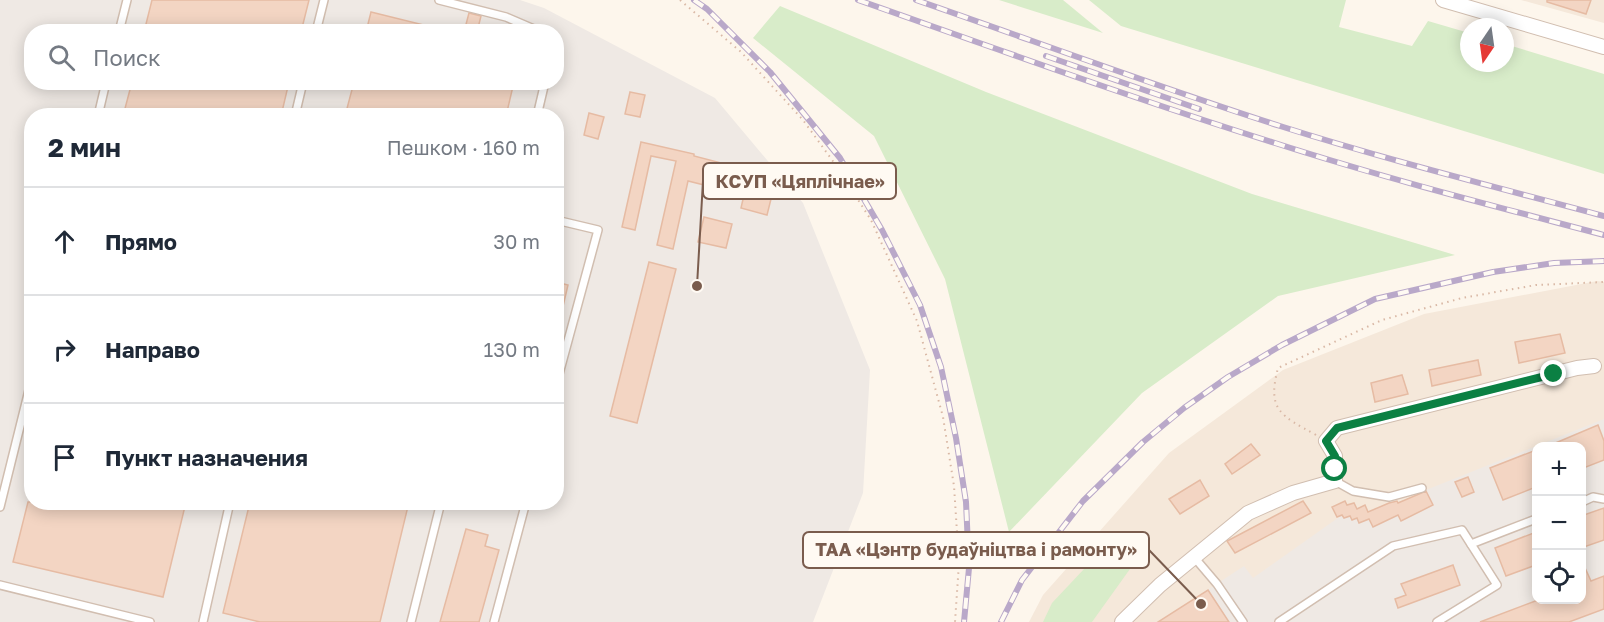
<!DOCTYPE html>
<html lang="ru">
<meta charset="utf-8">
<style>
:root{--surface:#fff;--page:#f2f2f3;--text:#1f2937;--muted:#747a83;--line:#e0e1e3}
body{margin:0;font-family:"Golos Text",sans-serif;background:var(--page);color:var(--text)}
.controls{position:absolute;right:18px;bottom:18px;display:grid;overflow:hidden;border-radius:12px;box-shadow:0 3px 15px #0003}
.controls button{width:54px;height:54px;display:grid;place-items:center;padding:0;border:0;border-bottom:2px solid var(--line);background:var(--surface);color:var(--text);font:30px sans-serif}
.compass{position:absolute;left:1460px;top:18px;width:54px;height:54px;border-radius:50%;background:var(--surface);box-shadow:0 3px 15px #0003;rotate:193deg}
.stop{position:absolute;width:18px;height:18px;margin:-14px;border:4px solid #0b8043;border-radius:50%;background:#fff}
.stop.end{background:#0b8043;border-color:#fff;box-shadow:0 2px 6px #0008}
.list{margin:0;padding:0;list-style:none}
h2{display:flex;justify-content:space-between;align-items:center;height:78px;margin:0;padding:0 24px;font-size:26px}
h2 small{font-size:20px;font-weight:400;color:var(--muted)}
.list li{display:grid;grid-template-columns:39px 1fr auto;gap:18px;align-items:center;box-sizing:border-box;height:108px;padding:0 24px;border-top:2px solid var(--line)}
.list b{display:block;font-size:22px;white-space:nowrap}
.list em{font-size:20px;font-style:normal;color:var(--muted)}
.icon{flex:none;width:33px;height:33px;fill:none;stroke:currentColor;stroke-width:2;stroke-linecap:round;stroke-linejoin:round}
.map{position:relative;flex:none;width:1604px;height:622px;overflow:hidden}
.search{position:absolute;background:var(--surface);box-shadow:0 3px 15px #0003;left:24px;top:24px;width:540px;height:66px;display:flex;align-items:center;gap:15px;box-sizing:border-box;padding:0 21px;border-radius:24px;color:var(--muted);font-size:22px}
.panel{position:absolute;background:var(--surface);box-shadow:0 3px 15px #0003;left:24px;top:108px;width:540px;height:402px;border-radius:24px}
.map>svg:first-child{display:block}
.residential{fill:#f5e8da;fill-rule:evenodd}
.industrial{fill:#efe9e4;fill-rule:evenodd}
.green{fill:#d8ecc9}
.building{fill:#f3d5c3;stroke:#e6bba3;stroke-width:1.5}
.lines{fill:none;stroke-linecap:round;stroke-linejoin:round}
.service-casing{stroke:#d1beb0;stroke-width:10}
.minor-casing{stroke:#d1beb0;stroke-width:16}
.path{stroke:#d9b8a5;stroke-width:2;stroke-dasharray:1.5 4.5;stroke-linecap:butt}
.service{stroke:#fff;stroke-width:7}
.minor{stroke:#fff;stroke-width:14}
.rail-casing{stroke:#b9a8c9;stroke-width:6}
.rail{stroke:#fffaf3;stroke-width:4;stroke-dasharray:11;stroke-linecap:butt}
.route{stroke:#0b8043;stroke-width:8}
.leader{fill:none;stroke:#7a5c4d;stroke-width:2}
.callout-dot{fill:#7a5c4d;stroke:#fffaf3;stroke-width:2}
.callout{fill:#fffaf3;stroke:#7a5c4d;stroke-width:2}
.callout-label{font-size:18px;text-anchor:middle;font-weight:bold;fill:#7a5c4d}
</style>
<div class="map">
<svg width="1604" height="622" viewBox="0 0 1604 622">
<rect width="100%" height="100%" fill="#fdf6ec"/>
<g class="residential">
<path d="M1521,0H1604V23Z"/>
<path d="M1597,281L1604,282V622H1029L1043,595L1169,453L1283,370L1424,314ZM1536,446H1582V600H1536Z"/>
</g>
<g class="industrial">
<path d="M0,0H520L544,8L715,98L803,203L870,370L863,493L813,622H0ZM32,32H556V82H32ZM32,116H556V502H32Z"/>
<path d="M1604,419V622H1165L1163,619L1244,566L1253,578L1342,515L1344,518L1350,516L1352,520L1357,518L1369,519L1373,527L1398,515L1401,520L1433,505L1426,490ZM1536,446H1582V600H1536Z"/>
</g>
<g class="green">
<path d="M999,0H1063L1103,33Z"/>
<path d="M1089,0H1346L1339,27L1412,46L1428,21L1469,33V63H1505V44L1604,74V174L1121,26Z"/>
<path d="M780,6L986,92L1252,194L1455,255L1278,296L1142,393L1009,532L945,279L874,136L753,38Z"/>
<path d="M1118,533L1140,555L1092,622H1043L1052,603Z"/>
</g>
<g class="building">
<path d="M152,0H309L301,32H144Z"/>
<path d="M1547,0H1591L1586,14L1547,2Z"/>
<path d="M371,12L436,28V32H366Z"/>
<path d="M469,13L481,16L477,32H464Z"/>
<path d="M132,82H289L281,116H123Z"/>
<path d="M354,82H514L506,116H345Z"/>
<path d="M630,92L645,95L640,117L625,114Z"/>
<path d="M589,113L604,117L598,139L584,135Z"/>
<path d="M641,142L694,154V156L752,171L749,185L773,191L767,215L741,208L744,195L688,181L673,249L657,245L676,161L651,156L635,230L622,227Z"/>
<path d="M704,217L732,224L726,248L698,242Z"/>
<path d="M649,262L676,269L637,423L610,416Z"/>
<path d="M556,282L568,285L560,319H556Z"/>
<path d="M1560,334L1565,353L1519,363L1515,342Z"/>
<path d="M1478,360L1481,375L1432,386L1429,370Z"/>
<path d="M1402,375L1408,394L1375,402L1371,383Z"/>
<path d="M1598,425L1604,441V460L1581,469V447H1546Z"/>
<path d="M1251,444L1260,455L1232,474L1225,464Z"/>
<path d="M1536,450V487L1503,500L1490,468Z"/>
<path d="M1468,477L1474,492L1462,497L1455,482Z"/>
<path d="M1200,480L1209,496L1180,514L1169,499Z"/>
<path d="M1426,491L1433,505L1401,521L1398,515L1373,527L1369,519L1359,523L1357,518L1352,520L1350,516L1344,518L1342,515L1337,517L1332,507L1345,501L1347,505L1354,503L1357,509L1365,505L1368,512L1389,503L1397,501L1398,503Z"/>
<path d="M1303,501L1311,513L1235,553L1227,541L1231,539Z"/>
<path d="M28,502H186L163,597L13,562Z"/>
<path d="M250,502H409L380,622H260L223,613Z"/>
<path d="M1604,508V540L1581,548V516Z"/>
<path d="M466,529L488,535L485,546L499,550L479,622H440Z"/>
<path d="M1536,532V565L1506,576L1495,548Z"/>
<path d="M1581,559L1591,581L1604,576V609L1569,622H1480L1538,600H1581Z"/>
<path d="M1453,565L1460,585L1398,608L1395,599L1406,595L1401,584Z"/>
<path d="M1208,590L1229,622H1158Z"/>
</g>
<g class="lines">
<defs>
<g id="service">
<path d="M439,0L506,17L541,32"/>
<path d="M119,32L127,0"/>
<path d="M316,32L324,0"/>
<path d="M98,116L106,82"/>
<path d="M295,116L303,82"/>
<path d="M537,116L545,82"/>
<path d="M556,220L598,230L556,385"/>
<path d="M1335,481L1353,491L1389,497L1422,488"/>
<path d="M1582,502L1593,497L1604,499"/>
<path d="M0,507L32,378"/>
<path d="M1471,544L1536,519"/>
<path d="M1194,557L1217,584L1243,622"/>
<path d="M0,585L150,622"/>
<path d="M203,622L230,502"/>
<path d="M411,622L441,502"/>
<path d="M494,622L526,502"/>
<path d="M1279,622L1393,546L1462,530L1497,585L1437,622"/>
</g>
<g id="minor">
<path d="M1443,0L1604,47"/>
<path d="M1122,622L1160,585L1248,513L1293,493L1335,481V456L1326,441L1337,428L1577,368L1594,366"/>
</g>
</defs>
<use href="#service" class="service-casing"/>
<use href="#minor" class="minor-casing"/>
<g class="path">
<path d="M680,0L741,52L803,120L835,164L871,220L917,321L943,417L954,486L959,563L955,622"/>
<path d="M1316,435C1280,415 1267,410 1278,368L1382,320L1462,298L1536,285L1604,282"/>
</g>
<use href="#service" class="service"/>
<use href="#minor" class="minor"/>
<defs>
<g id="rail">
<path d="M694,0L707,9L770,72L840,158L882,230L920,305L941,367L956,438L966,502L969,568L964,622"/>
<path d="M858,0C997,49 1135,99 1275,143C1384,178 1494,206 1604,235"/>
<path d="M916,0C1037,42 1158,87 1280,126C1387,160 1496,187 1604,216"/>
<path d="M1046,56L1199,109"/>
<path d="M1001,622L1022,580L1083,501L1143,442L1184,408L1228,377L1282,345L1375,299L1493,272L1554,263L1604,261"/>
</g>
</defs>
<use href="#rail" class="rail-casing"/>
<use href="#rail" class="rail"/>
</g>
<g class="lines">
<path class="route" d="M1335,469V456L1326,441L1337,428L1554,374"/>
</g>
<path class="leader" d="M697 286L703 181M1201 604L1149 550"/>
<g class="callout-dot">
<circle cx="697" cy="286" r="6"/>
<circle cx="1201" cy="604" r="6"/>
</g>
<g class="callout">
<rect x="703" y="163" width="193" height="36" rx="6"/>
<rect x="803" y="532" width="346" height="36" rx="6"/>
</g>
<g class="callout-label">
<text x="800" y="188">КСУП «Цяплічнае»</text>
<text x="976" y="556">ТАА «Цэнтр будаўніцтва і рамонту»</text>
</g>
</svg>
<div class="controls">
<button>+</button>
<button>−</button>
<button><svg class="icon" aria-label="locate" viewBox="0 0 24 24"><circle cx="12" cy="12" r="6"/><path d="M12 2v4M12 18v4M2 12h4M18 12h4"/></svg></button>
</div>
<svg class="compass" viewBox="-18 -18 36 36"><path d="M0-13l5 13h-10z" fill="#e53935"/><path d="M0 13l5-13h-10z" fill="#747a83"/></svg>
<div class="stop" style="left:1335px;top:469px"></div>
<div class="stop end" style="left:1554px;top:374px"></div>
<div class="search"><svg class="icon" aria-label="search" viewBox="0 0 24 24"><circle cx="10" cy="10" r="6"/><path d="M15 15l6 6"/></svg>Поиск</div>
<section class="panel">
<h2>2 мин<small>Пешком · 160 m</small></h2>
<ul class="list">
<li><svg class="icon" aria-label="ahead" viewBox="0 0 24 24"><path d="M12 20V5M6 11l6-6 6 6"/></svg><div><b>Прямо</b></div><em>30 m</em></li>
<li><svg class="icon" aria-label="right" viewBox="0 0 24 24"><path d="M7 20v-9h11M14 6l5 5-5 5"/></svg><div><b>Направо</b></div><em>130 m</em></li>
<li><svg class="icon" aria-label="arrive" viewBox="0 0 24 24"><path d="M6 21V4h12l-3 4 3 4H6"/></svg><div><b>Пункт назначения</b></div></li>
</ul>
</section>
</div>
